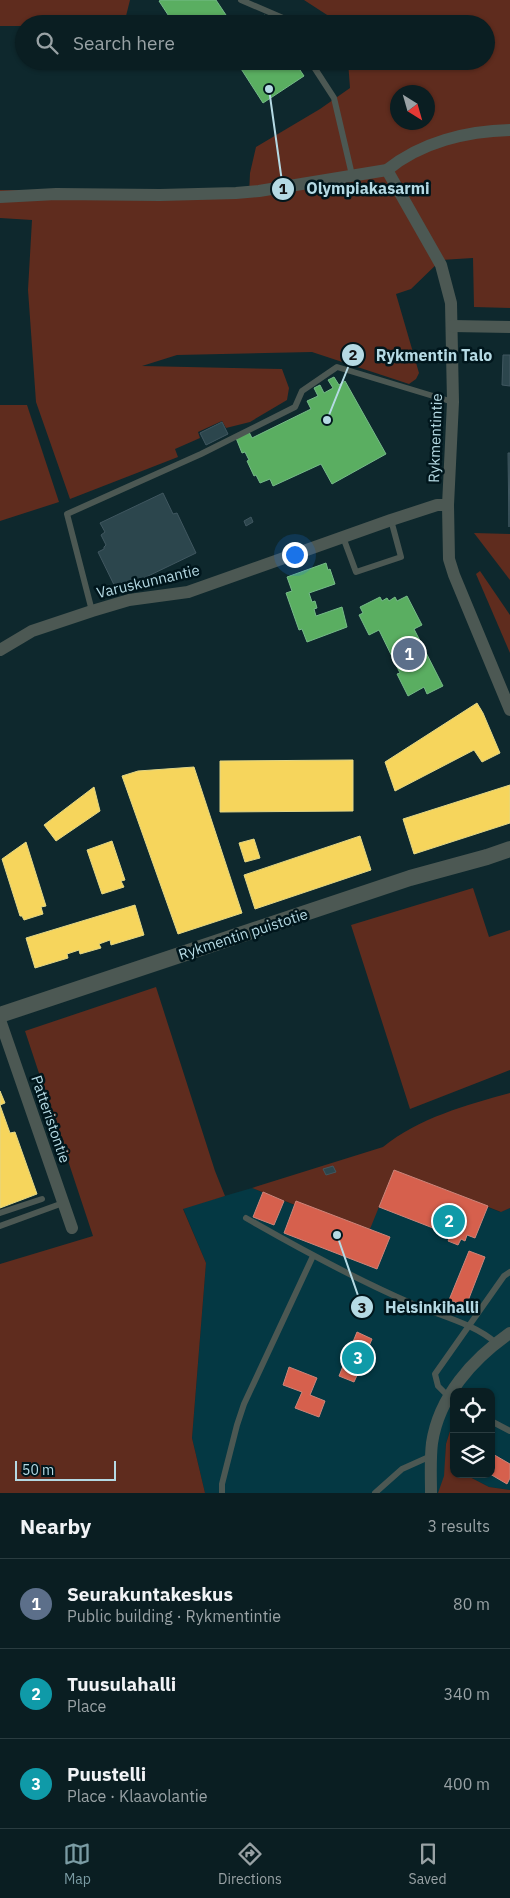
<!DOCTYPE html>
<meta charset="utf-8">
<style>
:root{--surface:#0a1e22;--page:#182b2f;--text:#f1f3f6;--muted:#99a2a5;--line:#2a3c40;--accent:#7b9ca4}
body{margin:0;font-family:"IBM Plex Sans",sans-serif;background:var(--page);color:var(--text)}
.controls{position:absolute;right:15px;bottom:15px;display:grid;overflow:hidden;border-radius:10px;box-shadow:0 1px 4px #0004}
.controls button{width:45px;height:45px;display:grid;place-items:center;padding:0;border:0;border-bottom:1px solid var(--line);background:var(--surface);color:var(--text);font:25px sans-serif}
.compass{position:absolute;left:390px;top:85px;width:45px;height:45px;border-radius:50%;background:var(--surface);box-shadow:0 1px 4px #0004;rotate:143deg}
.scale{position:absolute;left:15px;bottom:12px;width:101px;box-sizing:border-box;padding-left:5px;border:2px solid #b5dae4;border-top:0;font-size:14px;line-height:18px;white-space:nowrap;color:#b5dae4;-webkit-text-stroke:4px #00161c;paint-order:stroke}
.you{position:absolute;left:294px;top:554px;width:18px;height:18px;margin:-12px;border:4px solid #fff;border-radius:50%;background:#1a73e8;box-shadow:0 0 0 8px #1a73e833}
.badge{display:grid;place-items:center;width:32px;height:32px;border-radius:50%;background:var(--accent);color:#fff;font-size:16px;font-weight:700}
.pin{position:absolute;translate:-50% -50%;border:2px solid #fff;box-shadow:0 1px 5px #0006}
.list{margin:0;padding:0;list-style:none}
h2{display:flex;justify-content:space-between;align-items:center;height:65px;margin:0;padding:0 20px;font-size:21px}
h2 small{font-size:16px;font-weight:400;color:var(--muted)}
.list li{display:grid;grid-template-columns:32px 1fr auto;gap:15px;align-items:center;box-sizing:border-box;height:90px;padding:0 20px;border-top:1px solid var(--line)}
.list b{display:block;font-size:19px;white-space:nowrap}
.list p{margin:0;font-size:16px;white-space:nowrap;color:var(--muted)}
.list em{font-size:16px;font-style:normal;color:var(--muted)}
.icon{flex:none;width:28px;height:28px;fill:none;stroke:currentColor;stroke-width:2;stroke-linecap:round;stroke-linejoin:round}
.map{position:relative;flex:none;width:510px;height:1493px;overflow:hidden}
.search{position:absolute;background:var(--surface);box-shadow:0 1px 4px #0004;left:15px;right:15px;top:15px;height:55px;display:flex;align-items:center;gap:12px;box-sizing:border-box;padding:0 18px;border-radius:28px;color:var(--muted);font-size:19px}
.sheet{height:335px;background:var(--surface)}
nav{display:flex;justify-content:space-around;align-items:center;box-sizing:border-box;height:70px;border-top:1px solid var(--line);background:var(--surface);font-size:14px;color:var(--muted)}
nav a{display:grid;justify-items:center;gap:2px}
nav .on{color:var(--accent)}
.map>svg:first-child{display:block}
.built{fill:#043843}
.green{fill:#5f2c1e;fill-rule:evenodd}
.homes{fill:#f6d55c;stroke:#e2d685}
.shops{fill:#d6604d;stroke:#cc857a}
.public{fill:#5aae61;stroke:#75bb88}
.building{fill:#2c464d;stroke:#405760}
.lines{fill:none;stroke-linecap:round;stroke-linejoin:round}
.service{stroke:#4c5853;stroke-width:6}
.minor{stroke:#4c5853;stroke-width:12}
.tertiary{stroke:#4c5853;stroke-width:16}
.labels{text-anchor:middle;dominant-baseline:central;stroke-width:5;stroke-linejoin:round;paint-order:stroke}
.street-label{font-size:15px;fill:#b5dae4;stroke:#00161c}
.leader{fill:none;stroke:#b5dae4;stroke-width:2}
.callout-dot{fill:#b5dae4;stroke:#00161c;stroke-width:2}
.mark-label{font-size:15px;text-anchor:middle;font-weight:bold;fill:#111}
.callout-label{font-size:16px;text-anchor:middle;font-weight:bold;fill:#b5dae4;stroke:#00161c;stroke-width:5;stroke-linejoin:round;paint-order:stroke}
</style>
<div class="map">
<svg width="510" height="1493" viewBox="0 0 510 1493">
<rect width="100%" height="100%" fill="#0e282d"/>
<path class="built" d="M394,1170L500,1212L510,1208V1490L489,1487L464,1474H491V1392H454V1418L446,1444L444,1493H205L192,1438L206,1263L183,1208L252,1188L294,1205L379,1207Z"/>
<g class="green">
<path d="M0,0H130L124,24H24V26H0Z"/>
<path d="M304,0H510V308L474,307L473,258L441,260L411,289L396,294L419,373L416,379L409,384L312,352L177,355L142,366L282,369L289,388L287,400L250,422L226,428L222,421L198,432L200,438L175,449L178,457L70,499L36,402L28,290L32,220L0,218V190L225,191L249,195L250,173L256,147L320,109L350,88L348,61H486V24H341ZM398,92H428V122H398Z"/>
<path d="M0,405H27L59,502L0,521Z"/>
<path d="M474,533L510,534V580Z"/>
<path d="M480,571L510,615V653L476,574Z"/>
<path d="M473,888L489,937L510,930V1070L410,1109L351,925Z"/>
<path d="M156,987L215,1171L225,1196L183,1209L206,1263L192,1438L205,1493H0V1264L93,1236L25,1031Z"/>
<path d="M510,1093V1208L501,1212L394,1170L370,1229L295,1205L252,1188L383,1147C419,1118 466,1105 510,1093Z"/>
<path d="M454,1418V1474H464L489,1487L510,1490V1493H438L444,1476L446,1444Z"/>
</g>
<g class="homes">
<path d="M477,703L483,713L500,753L482,762L474,750L395,791L385,762Z"/>
<path d="M353,760V811L220,812V761Z"/>
<path d="M194,767L242,913L178,934L122,776L138,771Z"/>
<path d="M510,785V823L414,854L403,819Z"/>
<path d="M94,787L100,811L56,841L44,825Z"/>
<path d="M360,836L371,870L255,909L244,875Z"/>
<path d="M254,839L260,858L245,862L239,843Z"/>
<path d="M112,841L125,880L121,881L124,887L102,894L87,850Z"/>
<path d="M26,842L46,906L41,907L43,914L24,920L22,916H20L2,859Z"/>
<path d="M135,905L144,935L111,945L110,940L99,944L101,948L80,954L79,950L67,954L68,958L35,968L26,938Z"/>
<path d="M0,1091L5,1103L0,1105L10,1133L15,1132L37,1194L0,1208Z"/>
</g>
<g class="shops">
<path d="M394,1170L488,1206L475,1238L467,1235L465,1241L461,1239L458,1245L448,1241L451,1235L379,1207Z"/>
<path d="M263,1192L284,1201L274,1225L253,1217Z"/>
<path d="M296,1201L390,1237L377,1269L284,1233Z"/>
<path d="M469,1251L485,1257L466,1306L449,1300Z"/>
<path d="M357,1332L372,1339L366,1353L371,1356L369,1362L364,1360L354,1382L339,1376Z"/>
<path d="M289,1367L317,1378L310,1395L325,1401L319,1417L295,1408L302,1392L283,1385Z"/>
<path d="M491,1453L510,1464V1478L507,1484L490,1474H491Z"/>
</g>
<g class="public">
<path d="M161,0H216L232,24H174L159,1Z"/>
<path d="M265,15L270,24H251Z"/>
<path d="M236,61H294L304,76L263,103Z"/>
<path d="M334,377L339,385L345,381L386,454L332,484L321,464L273,486L270,479L260,483L256,475L254,476L247,461L249,460L245,452L242,453L236,438L249,432L252,438L311,409L307,401L318,396L314,388L320,385L324,393L333,388L328,380Z"/>
<path d="M326,563L328,570L330,569L335,584L309,593L312,602L315,601L317,608L314,609L316,616L342,607L347,627L307,642L302,629L299,630L286,593L292,591L287,577Z"/>
<path d="M407,596L422,625L414,629L443,686L427,694L424,687L408,696L397,674L400,673L379,630L369,635L359,615L363,613L360,607L380,597L382,601L387,598L389,601L395,597L397,601Z"/>
</g>
<g class="building">
<path d="M503,355H510V386L502,385Z"/>
<path d="M222,422L228,434L206,445L200,433Z"/>
<path d="M508,453H510L509,527Z"/>
<path d="M163,493L173,514L177,513L196,553L117,591L98,552L104,549V547L106,545L101,535L105,532L100,523Z"/>
<path d="M251,517L253,522L246,526L244,521Z"/>
<path d="M333,1166L336,1172L326,1175L323,1169Z"/>
</g>
<g class="lines">
<g class="service">
<path d="M241,0L283,18L286,24"/>
<path d="M310,61L334,98L352,175"/>
<path d="M343,537L356,572L401,557L391,520"/>
<path d="M92,611L67,514L201,454L295,407L302,391L337,367L453,402"/>
<path d="M0,1213L42,1199"/>
<path d="M246,1218C300,1249 355,1279 413,1304C440,1316 473,1323 496,1343"/>
<path d="M0,1226L63,1203"/>
<path d="M450,1398L438,1386L435,1374L504,1276L510,1272"/>
<path d="M491,1421L510,1431"/>
<path d="M222,1493V1484L237,1425L244,1404L313,1256"/>
<path d="M375,1493L402,1469L431,1456"/>
</g>
<g class="minor">
<path d="M387,170L441,265L451,303L453,402L448,505L449,559L454,575L510,710"/>
<path d="M0,197L56,194L160,195L236,193L259,191L387,170C421,142 467,131 510,130"/>
<path d="M452,326L510,327"/>
<path d="M0,650L32,631L92,611L129,600L188,592L391,520L437,505H448"/>
<path d="M0,1020L72,1228"/>
<path d="M431,1493C431,1476 430,1459 432,1443C439,1396 473,1359 510,1333"/>
</g>
<path class="tertiary" d="M0,1015L410,878L487,857L510,849"/>
</g>
<g class="labels">
<g class="street-label">
<text transform="translate(435 438) rotate(-88)">Rykmentintie</text>
<text transform="translate(148 581) rotate(-13)">Varuskunnantie</text>
<text transform="translate(243 934) rotate(-18)">Rykmentin puistotie</text>
<text transform="translate(51 1119) rotate(71)">Patteristontie</text>
</g>
</g>
<path class="leader" d="M269 89L283 189M327 420L353 355M337 1235L362 1307"/>
<g class="callout-dot">
<circle cx="269" cy="89" r="5"/>
<circle cx="327" cy="420" r="5"/>
<circle cx="337" cy="1235" r="5"/>
<circle cx="283" cy="189" r="12"/>
<circle cx="353" cy="355" r="12"/>
<circle cx="362" cy="1307" r="12"/>
</g>
<g class="mark-label">
<text x="283" y="194">1</text>
<text x="353" y="360">2</text>
<text x="362" y="1313">3</text>
</g>
<g class="callout-label">
<text x="368" y="194">Olympiakasarmi</text>
<text x="434" y="361">Rykmentin Talo</text>
<text x="432" y="1313">Helsinkihalli</text>
</g>
</svg>
<div class="controls">
<button><svg class="icon" aria-label="locate" viewBox="0 0 24 24"><circle cx="12" cy="12" r="6"/><path d="M12 2v4M12 18v4M2 12h4M18 12h4"/></svg></button>
<button><svg class="icon" aria-label="layers" viewBox="0 0 24 24"><path d="M12 4l9 5-9 5-9-5zM3 14l9 5 9-5"/></svg></button>
</div>
<svg class="compass" viewBox="-18 -18 36 36"><path d="M0-13l5 13h-10z" fill="#e53935"/><path d="M0 13l5-13h-10z" fill="#99a2a5"/></svg>
<div class="scale">50 m</div>
<div class="you"></div>
<div class="pin badge" style="left:409px;top:654px;background:#5c6f8a">1</div>
<div class="pin badge" style="left:449px;top:1221px;background:#0f9aa8">2</div>
<div class="pin badge" style="left:358px;top:1358px;background:#0f9aa8">3</div>
<div class="search"><svg class="icon" aria-label="search" viewBox="0 0 24 24"><circle cx="10" cy="10" r="6"/><path d="M15 15l6 6"/></svg>Search here</div>
</div>
<section class="sheet">
<h2>Nearby<small>3 results</small></h2>
<ul class="list">
<li><span class="badge" style="background:#5c6f8a">1</span><div><b>Seurakuntakeskus</b><p>Public building · Rykmentintie</p></div><em>80 m</em></li>
<li><span class="badge" style="background:#0f9aa8">2</span><div><b>Tuusulahalli</b><p>Place</p></div><em>340 m</em></li>
<li><span class="badge" style="background:#0f9aa8">3</span><div><b>Puustelli</b><p>Place · Klaavolantie</p></div><em>400 m</em></li>
</ul>
</section>
<nav>
<a class="on"><svg class="icon" aria-label="map" viewBox="0 0 24 24"><path d="M3 6l6-2 6 2 6-2v14l-6 2-6-2-6 2zM9 4v14M15 6v14"/></svg>Map</a>
<a><svg class="icon" aria-label="directions" viewBox="0 0 24 24"><path d="M12 3l9 9-9 9-9-9zM9 14v-3h6M13 9l2 2-2 2"/></svg>Directions</a>
<a><svg class="icon" aria-label="saved" viewBox="0 0 24 24"><path d="M7 4h10v16l-5-4-5 4z"/></svg>Saved</a>
</nav>
